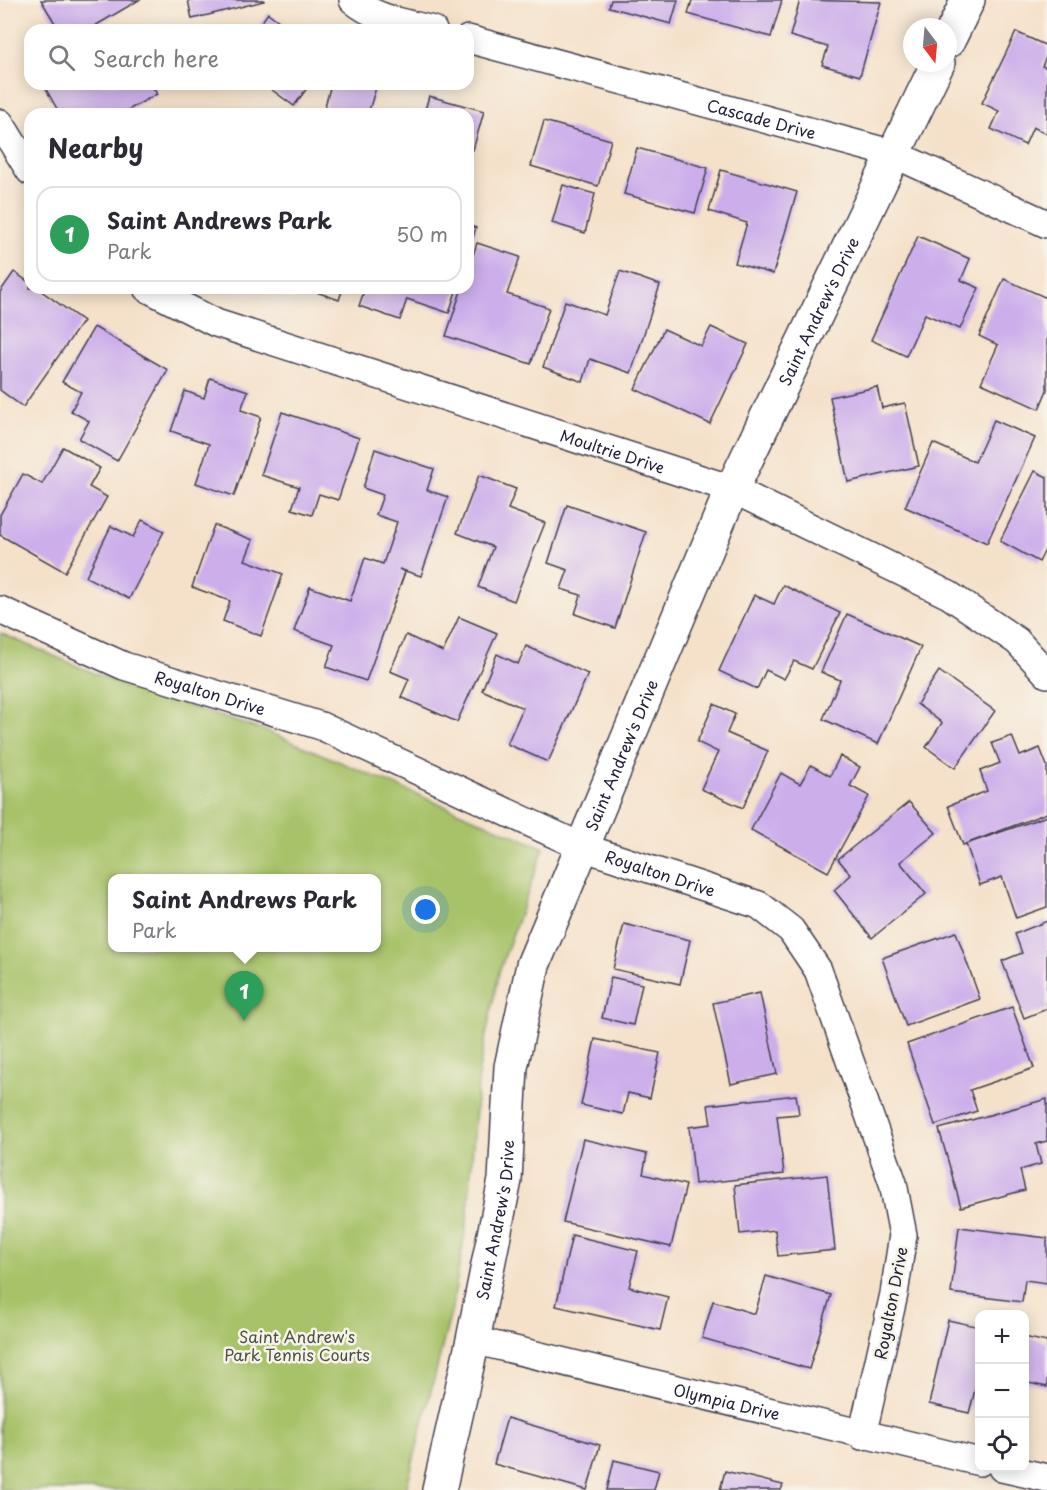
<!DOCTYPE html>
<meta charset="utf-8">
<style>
:root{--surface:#fff;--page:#f7f7f7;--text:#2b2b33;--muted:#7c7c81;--line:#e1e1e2;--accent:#d1495b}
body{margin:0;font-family:"Playpen Sans",sans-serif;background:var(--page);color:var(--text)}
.controls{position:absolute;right:18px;bottom:18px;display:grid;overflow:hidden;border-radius:12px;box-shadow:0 3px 15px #0003}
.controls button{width:54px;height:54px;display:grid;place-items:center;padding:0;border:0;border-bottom:2px solid var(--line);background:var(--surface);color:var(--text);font:30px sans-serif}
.compass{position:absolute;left:903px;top:18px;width:54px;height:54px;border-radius:50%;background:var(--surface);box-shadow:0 3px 15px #0003;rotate:164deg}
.you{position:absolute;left:426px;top:910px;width:21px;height:21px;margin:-15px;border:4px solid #fff;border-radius:50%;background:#1a73e8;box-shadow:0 0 0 9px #1a73e833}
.badge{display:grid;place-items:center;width:39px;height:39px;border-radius:50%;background:var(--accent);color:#fff;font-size:20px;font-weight:700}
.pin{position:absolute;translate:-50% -50px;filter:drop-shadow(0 2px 3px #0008)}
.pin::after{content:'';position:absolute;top:32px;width:21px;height:18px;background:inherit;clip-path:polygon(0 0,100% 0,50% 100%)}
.popup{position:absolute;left:108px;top:874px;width:273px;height:78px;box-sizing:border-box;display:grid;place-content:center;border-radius:12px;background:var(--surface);filter:drop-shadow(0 2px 4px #0005);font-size:20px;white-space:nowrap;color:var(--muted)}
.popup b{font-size:22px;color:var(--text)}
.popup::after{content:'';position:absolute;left:50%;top:100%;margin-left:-12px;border:12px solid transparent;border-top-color:var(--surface)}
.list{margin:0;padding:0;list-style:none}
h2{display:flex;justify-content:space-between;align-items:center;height:78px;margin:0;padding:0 24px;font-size:26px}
h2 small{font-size:20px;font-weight:400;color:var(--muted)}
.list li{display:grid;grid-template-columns:39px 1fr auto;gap:18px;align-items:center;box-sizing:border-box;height:96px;margin:0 12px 12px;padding:0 12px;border:2px solid var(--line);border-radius:18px}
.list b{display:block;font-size:22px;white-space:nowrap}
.list p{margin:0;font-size:20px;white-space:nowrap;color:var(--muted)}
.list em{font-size:20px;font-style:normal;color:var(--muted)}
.icon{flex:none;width:33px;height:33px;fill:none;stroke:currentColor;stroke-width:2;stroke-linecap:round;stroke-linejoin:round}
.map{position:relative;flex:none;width:1047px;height:1490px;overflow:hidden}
.search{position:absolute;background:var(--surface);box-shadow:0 3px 15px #0003;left:24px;top:24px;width:450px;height:66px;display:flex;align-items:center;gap:15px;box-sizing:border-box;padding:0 21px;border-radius:18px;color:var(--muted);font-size:22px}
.panel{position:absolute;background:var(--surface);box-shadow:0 3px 15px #0003;left:24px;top:108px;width:450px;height:186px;border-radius:18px}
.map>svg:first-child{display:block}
.green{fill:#a7c269;stroke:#647252;stroke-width:1.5;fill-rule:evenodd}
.building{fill:#ccaeeb}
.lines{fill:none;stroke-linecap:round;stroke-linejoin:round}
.minor-casing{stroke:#423f50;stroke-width:30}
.tertiary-casing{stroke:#423f50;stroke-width:36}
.minor{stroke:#fff;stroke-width:27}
.tertiary{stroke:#fff;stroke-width:33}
.labels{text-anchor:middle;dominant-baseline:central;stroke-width:5;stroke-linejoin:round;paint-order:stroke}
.street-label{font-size:16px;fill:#22223b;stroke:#f7f3e8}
.park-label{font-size:16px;fill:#4a5249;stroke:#f7f3e8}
</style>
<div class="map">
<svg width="1047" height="1490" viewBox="0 0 1047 1490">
<rect width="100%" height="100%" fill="#f7f3e8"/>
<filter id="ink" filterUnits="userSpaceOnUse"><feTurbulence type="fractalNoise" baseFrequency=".0167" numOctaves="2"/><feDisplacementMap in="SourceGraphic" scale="12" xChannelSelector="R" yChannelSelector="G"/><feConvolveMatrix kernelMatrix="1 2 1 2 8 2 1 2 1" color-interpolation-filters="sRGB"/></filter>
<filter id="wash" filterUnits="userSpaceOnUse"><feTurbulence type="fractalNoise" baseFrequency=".008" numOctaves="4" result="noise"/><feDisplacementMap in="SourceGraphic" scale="24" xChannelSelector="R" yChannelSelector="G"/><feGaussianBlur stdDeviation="1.35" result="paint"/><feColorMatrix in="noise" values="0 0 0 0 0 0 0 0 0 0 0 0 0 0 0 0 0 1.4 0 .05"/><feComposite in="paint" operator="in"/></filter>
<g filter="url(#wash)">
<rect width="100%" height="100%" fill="#f5e1ca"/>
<path class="green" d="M0,633L122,685L269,732L544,848L499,972L479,1070L467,1222L452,1308L406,1490H0ZM112,878H376V948H112Z"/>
<g id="blocks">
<g class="building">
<path d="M41,0H139L88,30H59Z"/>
<path d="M188,0H264V1L192,19Z"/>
<path d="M611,0H678L671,24L609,7Z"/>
<path d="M692,0H782L771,37L688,14Z"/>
<path d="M800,0L881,2L860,76L822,65L828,47L790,36Z"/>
<path d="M268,13L291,30H256Z"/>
<path d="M1016,32L1047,46V55L1042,66L1047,68V134L1033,127L1025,145L991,129L999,111L982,103Z"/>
<path d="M43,84H151L157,94L121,114H60Z"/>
<path d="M264,84H310L294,106Z"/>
<path d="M331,84H377L368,114H323Z"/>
<path d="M429,96L484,111L473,150L468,148V114H424Z"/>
<path d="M544,121L611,140L598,186L531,166Z"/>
<path d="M637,148L708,168L695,213L624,194Z"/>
<path d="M721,170L797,192L773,274L735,263L747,223L709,211Z"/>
<path d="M563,185L595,194L585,233L552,223Z"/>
<path d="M468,225L476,228L468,253Z"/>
<path d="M918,236L970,259L961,280L979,288L960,329L925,314L906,356L871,340Z"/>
<path d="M477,243L520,257L507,294L549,308L531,364L446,336L462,288H468V271Z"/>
<path d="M620,271L660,285L631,373L590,359L583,382L543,367L565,301L605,315Z"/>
<path d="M14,272L30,283V288H37L83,321L23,407L0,390V292Z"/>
<path d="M1004,279L1047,298V390L1039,409L981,383L998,345L979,336Z"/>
<path d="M305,288H343L339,300Z"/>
<path d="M365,288H457L449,313L407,299L400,320L359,306Z"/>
<path d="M94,327L168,370L117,461L79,439L89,421L71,411L81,392L62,382Z"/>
<path d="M711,327L748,344L710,424L635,389L664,329L701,346Z"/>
<path d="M210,378L248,391L241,410L261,417L234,496L196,483L209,444L171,431L185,391L204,398Z"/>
<path d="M877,387L882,408L905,403L919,466L848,482L830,397Z"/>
<path d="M282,412L359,438L338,500L319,494L312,515L292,509L299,487L261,475Z"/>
<path d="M994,420L1035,438L987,543L905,507L933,443L975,462Z"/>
<path d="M63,447L100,468L89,487L107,497L65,572L0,535V515L23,474L42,484Z"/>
<path d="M375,449L434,469L427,490L448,497L421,576L399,569L405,572L366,681L326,667L334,645L294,631L310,587L350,601L365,558L383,564L397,522L376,515L383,495L363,488Z"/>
<path d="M1035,471L1047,477V546L1039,562L1000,541Z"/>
<path d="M479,475L516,489L508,509L545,523L514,601L478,587L493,547L457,533Z"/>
<path d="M567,505L646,532L615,628L575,614L581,595L561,589L568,570L548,563Z"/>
<path d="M142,520L164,531L129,599L86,577L111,526L133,537Z"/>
<path d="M214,525L253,540L245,560L283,574L261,636L223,621L230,601L192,587Z"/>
<path d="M783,585L840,613L812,669L794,661L784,679L766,670L757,689L719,671L754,595L774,604Z"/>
<path d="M847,614L921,647L878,744L823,719L840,680L821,672Z"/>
<path d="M459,617L497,633L457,722L401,697L409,679L390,671L406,635L443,652Z"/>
<path d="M526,646L588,674L548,762L507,744L523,708L482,690L497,654L518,664Z"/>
<path d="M939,671L995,711L955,768L926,747L942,723L917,704Z"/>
<path d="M714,704L735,714L727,733L768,751L743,808L701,789L718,752L697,742Z"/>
<path d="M1012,736L1020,756L1040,748L1047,766V813L963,845L948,806L987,791L980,771L1000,763L992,743Z"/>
<path d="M840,756L860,767L850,786L869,796L828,872L751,830L781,773L800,784L811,765L830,776Z"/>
<path d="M909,802L936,833L900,862L926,894L872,938L834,890L851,875L838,859Z"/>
<path d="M1047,816V907L1016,918L1002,877L980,885L966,844Z"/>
<path d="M1047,921V1009L1024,1018L1002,961L1022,953L1015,934Z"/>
<path d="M624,924L690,940L680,984L613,969Z"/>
<path d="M956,932L980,999L906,1026L882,958Z"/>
<path d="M611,977L642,984L633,1025L602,1018Z"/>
<path d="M760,993L777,1074L731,1084L713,1003Z"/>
<path d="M1012,1007L1034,1068L970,1090L977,1111L935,1125L907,1044Z"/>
<path d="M595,1039L660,1053L650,1098L628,1093L623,1114L581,1105Z"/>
<path d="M796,1095L799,1114L777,1116L784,1174L695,1184L689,1127L711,1124L708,1105Z"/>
<path d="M1047,1099V1141L1036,1144L1041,1164L1020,1170L1025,1190L961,1207L939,1129Z"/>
<path d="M583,1139L647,1154L643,1174L686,1185L671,1247L563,1222Z"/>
<path d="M827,1175L835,1250L778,1256L775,1230L740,1234L735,1185Z"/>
<path d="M959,1227L1047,1238V1283L1025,1280L1022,1302L951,1293Z"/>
<path d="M572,1235L638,1251L629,1287L668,1297L660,1330L556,1306Z"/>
<path d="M766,1276L831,1295L809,1369L702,1338L713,1301L755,1314Z"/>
<path d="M948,1320L980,1327V1371L969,1413L929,1404Z"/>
<path d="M1024,1337L1047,1342V1387L1024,1382Z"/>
<path d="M507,1418L600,1445L587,1490L494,1464Z"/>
<path d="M614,1460L659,1471L654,1490H607Z"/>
<path d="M725,1471L783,1485L781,1490H720Z"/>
</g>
</g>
</g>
<g filter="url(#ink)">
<use href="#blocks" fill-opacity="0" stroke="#423f50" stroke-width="1.5"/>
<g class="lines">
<defs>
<g id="minor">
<path d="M353,0C375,19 406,23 433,30"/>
<path id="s1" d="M468,39L894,154L1047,224"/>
<path d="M0,123L30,171"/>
<path id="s2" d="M147,288L216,323L732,489L949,595L1017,641L1047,674"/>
<path id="s3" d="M0,610L124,666L321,726L582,847L759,905L791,930L818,970L893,1183L903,1235L894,1294L862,1436"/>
<path id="s4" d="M473,1340L980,1462"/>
<path d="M1002,1468L1047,1478"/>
</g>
<g id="tertiary">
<path d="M948,41L968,0"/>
<path id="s5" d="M439,1490L473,1340L505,1180L511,1067L533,965L732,489L938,63"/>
</g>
</defs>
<use href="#minor" class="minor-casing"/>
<use href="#tertiary" class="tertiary-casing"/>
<use href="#minor" class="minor"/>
<use href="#tertiary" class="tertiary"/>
</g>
</g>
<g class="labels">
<g class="street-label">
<text stroke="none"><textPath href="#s1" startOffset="304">Cascade Drive</textPath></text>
<text stroke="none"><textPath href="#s5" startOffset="1248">Saint Andrew's Drive</textPath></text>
<text stroke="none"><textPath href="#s2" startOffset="494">Moultrie Drive</textPath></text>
<text stroke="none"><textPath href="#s3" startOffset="226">Royalton Drive</textPath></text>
<text stroke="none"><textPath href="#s5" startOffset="762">Saint Andrew's Drive</textPath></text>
<text stroke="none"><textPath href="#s3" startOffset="712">Royalton Drive</textPath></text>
<text stroke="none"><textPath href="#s5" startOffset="276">Saint Andrew's Drive</textPath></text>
<text transform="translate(890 1303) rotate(-79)">Royalton Drive</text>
<text stroke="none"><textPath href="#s4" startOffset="261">Olympia Drive</textPath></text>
</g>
<g class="park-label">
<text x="297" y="1336">Saint Andrew's<tspan x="297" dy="18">Park Tennis Courts</tspan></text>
</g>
</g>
</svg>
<div class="controls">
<button>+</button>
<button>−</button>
<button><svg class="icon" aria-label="locate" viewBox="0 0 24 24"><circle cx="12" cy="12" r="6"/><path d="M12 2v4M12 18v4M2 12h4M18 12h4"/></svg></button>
</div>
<svg class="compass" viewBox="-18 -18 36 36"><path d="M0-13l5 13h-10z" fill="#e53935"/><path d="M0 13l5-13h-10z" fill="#7c7c81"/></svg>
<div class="you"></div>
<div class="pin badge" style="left:244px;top:1021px;background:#2e9e5b">1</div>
<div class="popup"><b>Saint Andrews Park</b>Park</div>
<div class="search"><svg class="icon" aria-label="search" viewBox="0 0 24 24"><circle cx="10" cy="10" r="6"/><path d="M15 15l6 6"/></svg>Search here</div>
<section class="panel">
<h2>Nearby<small></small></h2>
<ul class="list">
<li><span class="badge" style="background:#2e9e5b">1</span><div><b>Saint Andrews Park</b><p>Park</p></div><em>50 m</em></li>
</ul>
</section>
</div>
